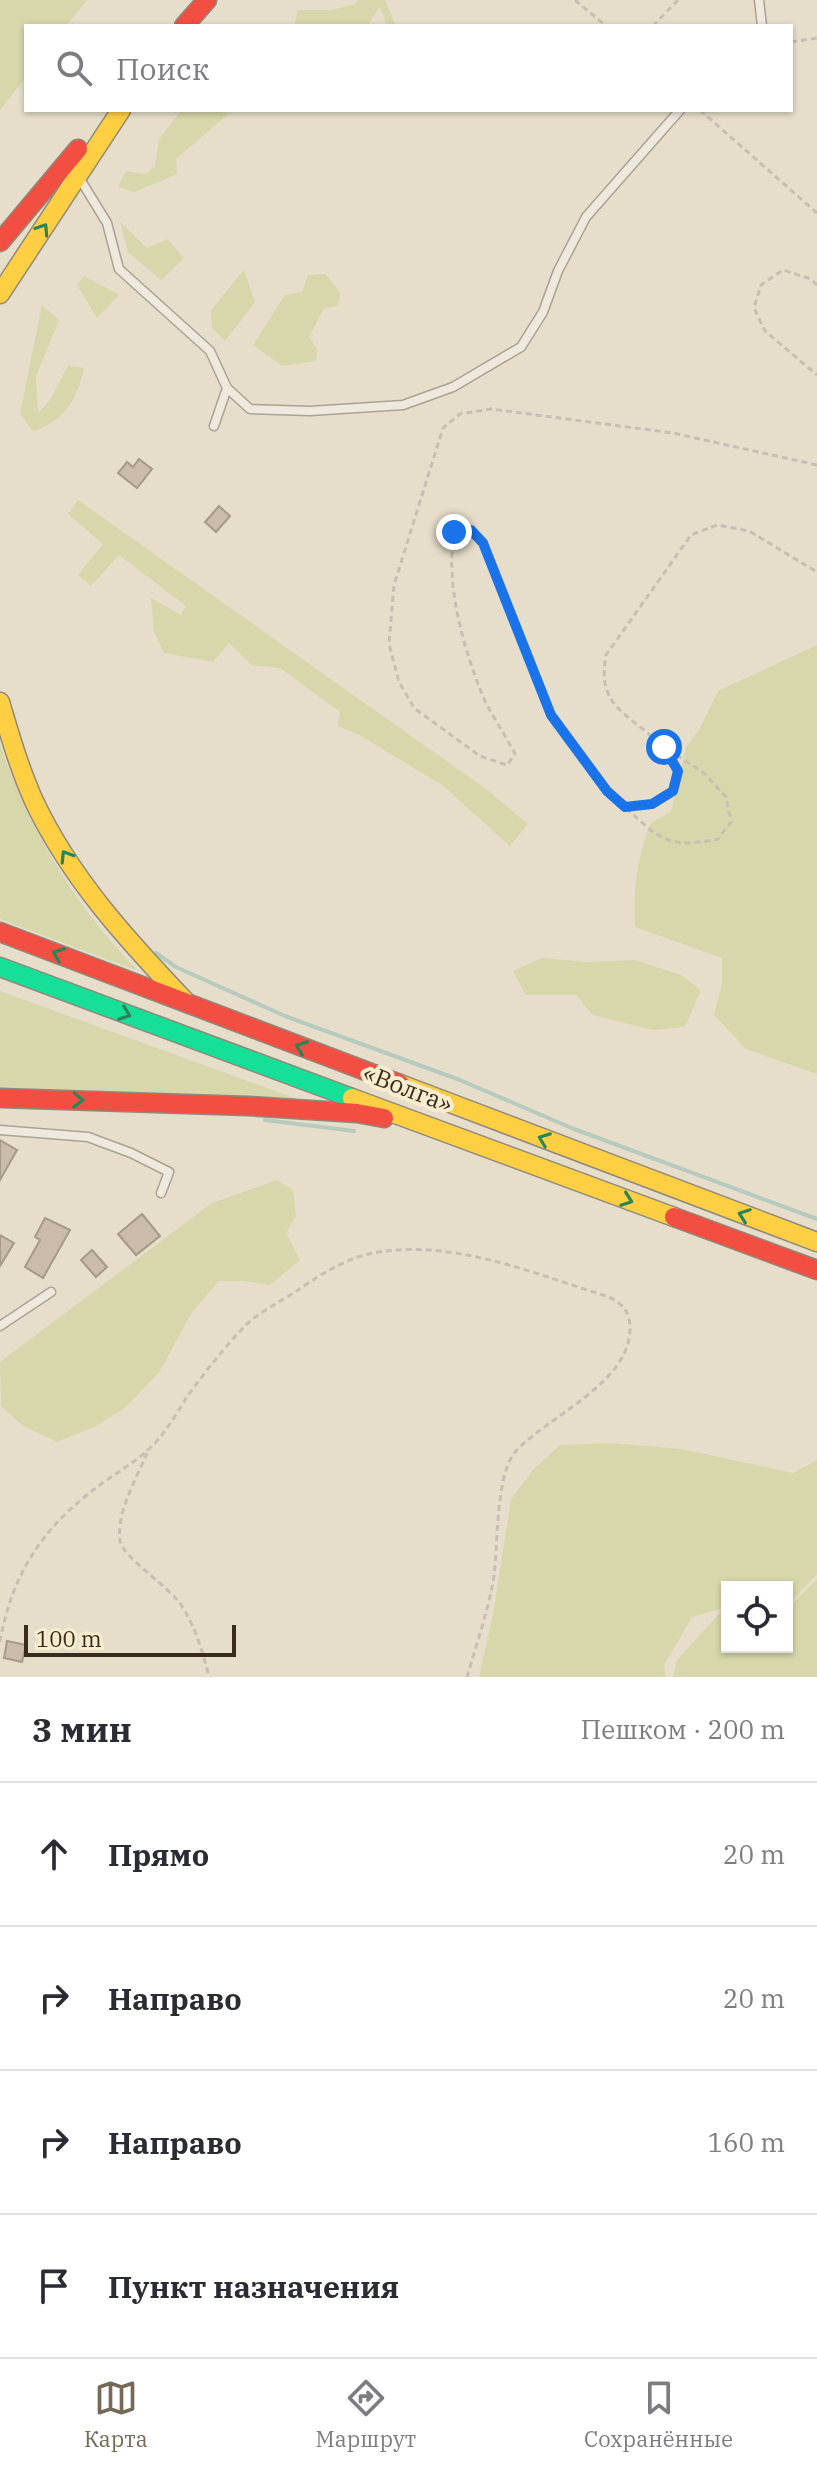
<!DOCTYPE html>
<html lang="ru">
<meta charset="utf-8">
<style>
:root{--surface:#fff;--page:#f7f7f7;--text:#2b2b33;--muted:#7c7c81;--line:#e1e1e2;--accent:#766958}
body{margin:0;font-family:"IBM Plex Serif",serif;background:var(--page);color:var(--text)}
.controls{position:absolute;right:24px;bottom:24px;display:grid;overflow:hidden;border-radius:0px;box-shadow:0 2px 6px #0004}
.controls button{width:72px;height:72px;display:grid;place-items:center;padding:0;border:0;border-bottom:2px solid var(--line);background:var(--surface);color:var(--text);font:40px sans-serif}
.scale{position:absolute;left:24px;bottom:20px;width:212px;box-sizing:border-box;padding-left:8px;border:4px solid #3a2a1b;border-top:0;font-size:22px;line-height:28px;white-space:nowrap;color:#3a2a1b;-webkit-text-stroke:6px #f9eccf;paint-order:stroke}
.stop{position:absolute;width:24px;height:24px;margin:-18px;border:6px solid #1a73e8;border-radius:50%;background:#fff}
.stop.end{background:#1a73e8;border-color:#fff;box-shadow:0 2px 8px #0008}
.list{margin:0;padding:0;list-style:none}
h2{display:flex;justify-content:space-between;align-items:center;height:104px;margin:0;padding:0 32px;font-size:34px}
h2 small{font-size:26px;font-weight:400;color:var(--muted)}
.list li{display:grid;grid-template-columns:52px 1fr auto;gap:24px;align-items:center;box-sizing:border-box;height:144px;padding:0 32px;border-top:2px solid var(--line)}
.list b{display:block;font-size:30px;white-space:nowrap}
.list em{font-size:26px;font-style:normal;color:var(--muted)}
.icon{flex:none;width:44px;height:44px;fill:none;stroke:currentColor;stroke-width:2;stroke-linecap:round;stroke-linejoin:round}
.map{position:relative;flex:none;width:817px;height:1677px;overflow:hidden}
.search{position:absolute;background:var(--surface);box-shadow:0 2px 6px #0004;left:24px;right:24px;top:24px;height:88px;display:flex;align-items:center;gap:20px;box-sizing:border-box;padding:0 28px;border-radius:0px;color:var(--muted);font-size:30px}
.sheet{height:680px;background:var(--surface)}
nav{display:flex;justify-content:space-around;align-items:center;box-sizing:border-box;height:112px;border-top:2px solid var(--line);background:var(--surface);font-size:22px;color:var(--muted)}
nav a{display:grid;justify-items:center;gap:4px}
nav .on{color:var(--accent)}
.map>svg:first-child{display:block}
.green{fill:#d7d7ab}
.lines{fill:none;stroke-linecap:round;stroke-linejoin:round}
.stream{stroke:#b6cbbe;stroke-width:4}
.building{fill:#cabbaa;stroke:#a69989;stroke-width:2}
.lane-casing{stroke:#aba294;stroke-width:11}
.fast-casing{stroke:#90887b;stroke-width:21}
.slow-casing{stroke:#90887b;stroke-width:21}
.jam-casing{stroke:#90887b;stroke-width:21}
.path{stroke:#c7bfb4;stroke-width:3;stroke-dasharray:6 4;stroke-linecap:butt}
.lane{stroke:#eee8dd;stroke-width:8}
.fast{stroke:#16e098;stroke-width:18}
.slow{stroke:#ffcf43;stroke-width:18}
.jam{stroke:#f24e42;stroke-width:18}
.oneway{stroke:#28855a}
.route{stroke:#1a73e8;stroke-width:10}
.labels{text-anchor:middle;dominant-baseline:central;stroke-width:8;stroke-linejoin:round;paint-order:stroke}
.street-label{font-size:24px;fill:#3a2a1b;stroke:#f9eccf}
</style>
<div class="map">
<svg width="817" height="1677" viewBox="0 0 817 1677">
<rect width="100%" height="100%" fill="#e6deca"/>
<g class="green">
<path d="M0,0H87L66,26H26V77L0,110Z"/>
<path d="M358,0H385L396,26H387L380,7L367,26H294L298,10H331L355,4Z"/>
<path d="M182,110H226L227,115L176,159L177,174L134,192L118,187L126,171L146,174L155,166L159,139Z"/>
<path d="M120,222L147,248L167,239L184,258L161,280L128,252Z"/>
<path d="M244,270L255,302L225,341L212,328L211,310Z"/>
<path d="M326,274L340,293L338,306L324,308L309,337L317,349L316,361L282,366L253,345L285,295L302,292L308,275Z"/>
<path d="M84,276L119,295L97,318L77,285Z"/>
<path d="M42,305L59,320L36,376L38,413L50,400L68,366L84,368C78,398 64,422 33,431L20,414Z"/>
<path d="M78,500L486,789L528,824L510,846L442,785L361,736L338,726L340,712L280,668L251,665L229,643L213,662L164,653L154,632L151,598L181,615L186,606L119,555L91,586L78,575L103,544L68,514Z"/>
<path d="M817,645V1074L746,1049L714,1015L722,983V958L635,927C633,890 637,857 651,823L671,812L686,747L700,728L718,691Z"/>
<path d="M0,744C29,829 75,907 138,971L0,919Z"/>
<path d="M542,958L587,962L635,960L681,975L701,990L685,1027L653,1030L593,1015L576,995H526L513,971Z"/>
<path d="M0,991L303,1101L0,1090Z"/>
<path d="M277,1180L293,1190L296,1216L286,1233L300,1260L270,1285L244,1281H219L192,1312L160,1371L126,1407L96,1426L57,1442L23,1426L1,1406L0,1362L212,1203Z"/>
<path d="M611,1443L682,1449L793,1473L817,1460V1574L789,1604H787V1587H727V1607L692,1617L664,1665L666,1677H479L493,1614L511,1499L533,1470L560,1445Z"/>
<path d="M817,1579V1677H673L677,1660L721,1612H727V1647H787V1609Z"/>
</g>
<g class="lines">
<g class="stream">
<path d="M156,953L176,967L285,1016L460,1080L574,1129L817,1219"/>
<path d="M265,1120L354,1131"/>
</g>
</g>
<g class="building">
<path d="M139,459L152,469L137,488L118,473L127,462L133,467Z"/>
<path d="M219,506L230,516L216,532L205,522Z"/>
<path d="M0,1140L17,1150L0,1180Z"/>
<path d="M142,1214L160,1236L136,1255L118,1234Z"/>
<path d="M45,1218L70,1230L43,1278L25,1267L40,1240L35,1237Z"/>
<path d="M0,1235L14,1243L0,1266Z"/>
<path d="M92,1250L107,1267L96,1277L81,1260Z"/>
<path d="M7,1641L26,1645L22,1662L4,1658Z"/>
</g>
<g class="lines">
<defs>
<g id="lane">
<path d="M759,0L762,26"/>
<path d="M80,179L107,223L119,269L210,351L227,388L214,426"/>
<path d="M227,388L250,409L310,411L403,405L453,387L521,347L543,312L558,271L586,217L680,110"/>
<path d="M0,1130L88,1137L131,1153L169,1172L161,1193"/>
<path d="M0,1326L51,1292"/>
</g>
<path id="fast" d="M0,967L352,1098"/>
<g id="slow">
<path d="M0,294L121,110"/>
<path d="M0,702C10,736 20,770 34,801C70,878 129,942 187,1003"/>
<path d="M400,1084L817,1242"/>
<path d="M352,1098L674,1217"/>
</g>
<g id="jam">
<path d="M184,26L207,0"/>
<path d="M0,242L78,149"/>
<path d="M0,932L400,1084"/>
<path d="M0,1098L248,1106L357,1113L384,1118"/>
<path d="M674,1217L817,1270"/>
</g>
</defs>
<use href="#lane" class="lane-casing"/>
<use href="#fast" class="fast-casing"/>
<use href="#slow" class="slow-casing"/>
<use href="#jam" class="jam-casing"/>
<g class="path">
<path d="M575,0L606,26"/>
<path d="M653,26L678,0"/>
<path d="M791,42L817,38"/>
<path d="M700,110L817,213"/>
<path d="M817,285L811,279L783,270L761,285L754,308L765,331L817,375"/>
<path d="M817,465L673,433L491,409L460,414L443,428L394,585L389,644L399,682L414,708L480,756L507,765L515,754C504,732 488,711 480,689C461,640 446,583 454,532L471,530L483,543L551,715L607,791L625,807L652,804L673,791L678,771C673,763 668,752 661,745C629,713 596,708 606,655L691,535L717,525L749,531L817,572"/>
<path d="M626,808C660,840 670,849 718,839L731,822L726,797L704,773L667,749"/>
<path d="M147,1453C136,1480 116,1513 120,1541C123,1558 171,1587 183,1608C196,1629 203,1653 209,1677"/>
<path d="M0,1642C11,1580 37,1535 87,1495C107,1478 131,1466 150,1448C166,1433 177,1412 189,1394C205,1372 224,1348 243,1328C256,1314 276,1304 292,1294C317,1277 343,1259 373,1253C452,1238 535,1274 609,1297C624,1305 630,1312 630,1329C630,1383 547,1417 516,1451C494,1476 499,1548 493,1582C487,1614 476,1646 467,1677"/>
</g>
<use href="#lane" class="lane"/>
<use href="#fast" class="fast"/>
<use href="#slow" class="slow"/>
<use href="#jam" class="jam"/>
</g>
<defs><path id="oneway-chevron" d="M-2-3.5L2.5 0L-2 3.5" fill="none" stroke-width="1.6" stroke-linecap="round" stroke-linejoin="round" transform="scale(2)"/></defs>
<g class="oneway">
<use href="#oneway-chevron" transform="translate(43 229) rotate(-57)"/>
<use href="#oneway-chevron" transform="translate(66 856) rotate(-122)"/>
<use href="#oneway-chevron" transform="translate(58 954) rotate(-159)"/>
<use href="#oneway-chevron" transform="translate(125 1014) rotate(21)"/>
<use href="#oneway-chevron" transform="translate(301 1047) rotate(-159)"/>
<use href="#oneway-chevron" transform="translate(78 1100) rotate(2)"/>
<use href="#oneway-chevron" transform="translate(544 1139) rotate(-159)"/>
<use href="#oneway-chevron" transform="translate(627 1200) rotate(20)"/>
<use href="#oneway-chevron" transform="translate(744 1215) rotate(-160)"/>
</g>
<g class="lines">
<path class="route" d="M454,532L471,530L483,543L551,715L607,791L625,807L652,804L673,791L678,771L664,747"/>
</g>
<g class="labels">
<g class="street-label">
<text transform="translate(408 1088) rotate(21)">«Волга»</text>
</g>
</g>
</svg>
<div class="controls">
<button><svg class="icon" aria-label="locate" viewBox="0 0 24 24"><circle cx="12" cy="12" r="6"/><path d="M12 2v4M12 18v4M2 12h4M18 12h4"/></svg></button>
</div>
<div class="scale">100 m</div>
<div class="stop" style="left:664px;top:747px"></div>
<div class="stop end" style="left:454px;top:532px"></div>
<div class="search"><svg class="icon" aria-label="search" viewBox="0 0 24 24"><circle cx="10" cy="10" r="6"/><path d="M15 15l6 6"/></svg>Поиск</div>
</div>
<section class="sheet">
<h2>3 мин<small>Пешком · 200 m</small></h2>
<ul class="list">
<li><svg class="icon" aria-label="ahead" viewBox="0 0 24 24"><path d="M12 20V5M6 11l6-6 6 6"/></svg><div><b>Прямо</b></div><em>20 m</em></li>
<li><svg class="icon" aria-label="right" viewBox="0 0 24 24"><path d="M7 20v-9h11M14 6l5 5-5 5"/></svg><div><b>Направо</b></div><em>20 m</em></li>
<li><svg class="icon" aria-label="right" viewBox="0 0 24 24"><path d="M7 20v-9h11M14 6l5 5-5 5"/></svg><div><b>Направо</b></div><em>160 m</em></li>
<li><svg class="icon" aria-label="arrive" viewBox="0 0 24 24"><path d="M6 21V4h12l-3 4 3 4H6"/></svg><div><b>Пункт назначения</b></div></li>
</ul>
</section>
<nav>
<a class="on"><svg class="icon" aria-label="map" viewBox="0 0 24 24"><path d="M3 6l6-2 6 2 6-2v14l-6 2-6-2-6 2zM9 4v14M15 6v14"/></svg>Карта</a>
<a><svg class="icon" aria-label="directions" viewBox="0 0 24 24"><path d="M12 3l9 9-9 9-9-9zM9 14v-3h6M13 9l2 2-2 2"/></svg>Маршрут</a>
<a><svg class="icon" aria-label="saved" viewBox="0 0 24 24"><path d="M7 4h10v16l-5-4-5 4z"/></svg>Сохранённые</a>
</nav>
